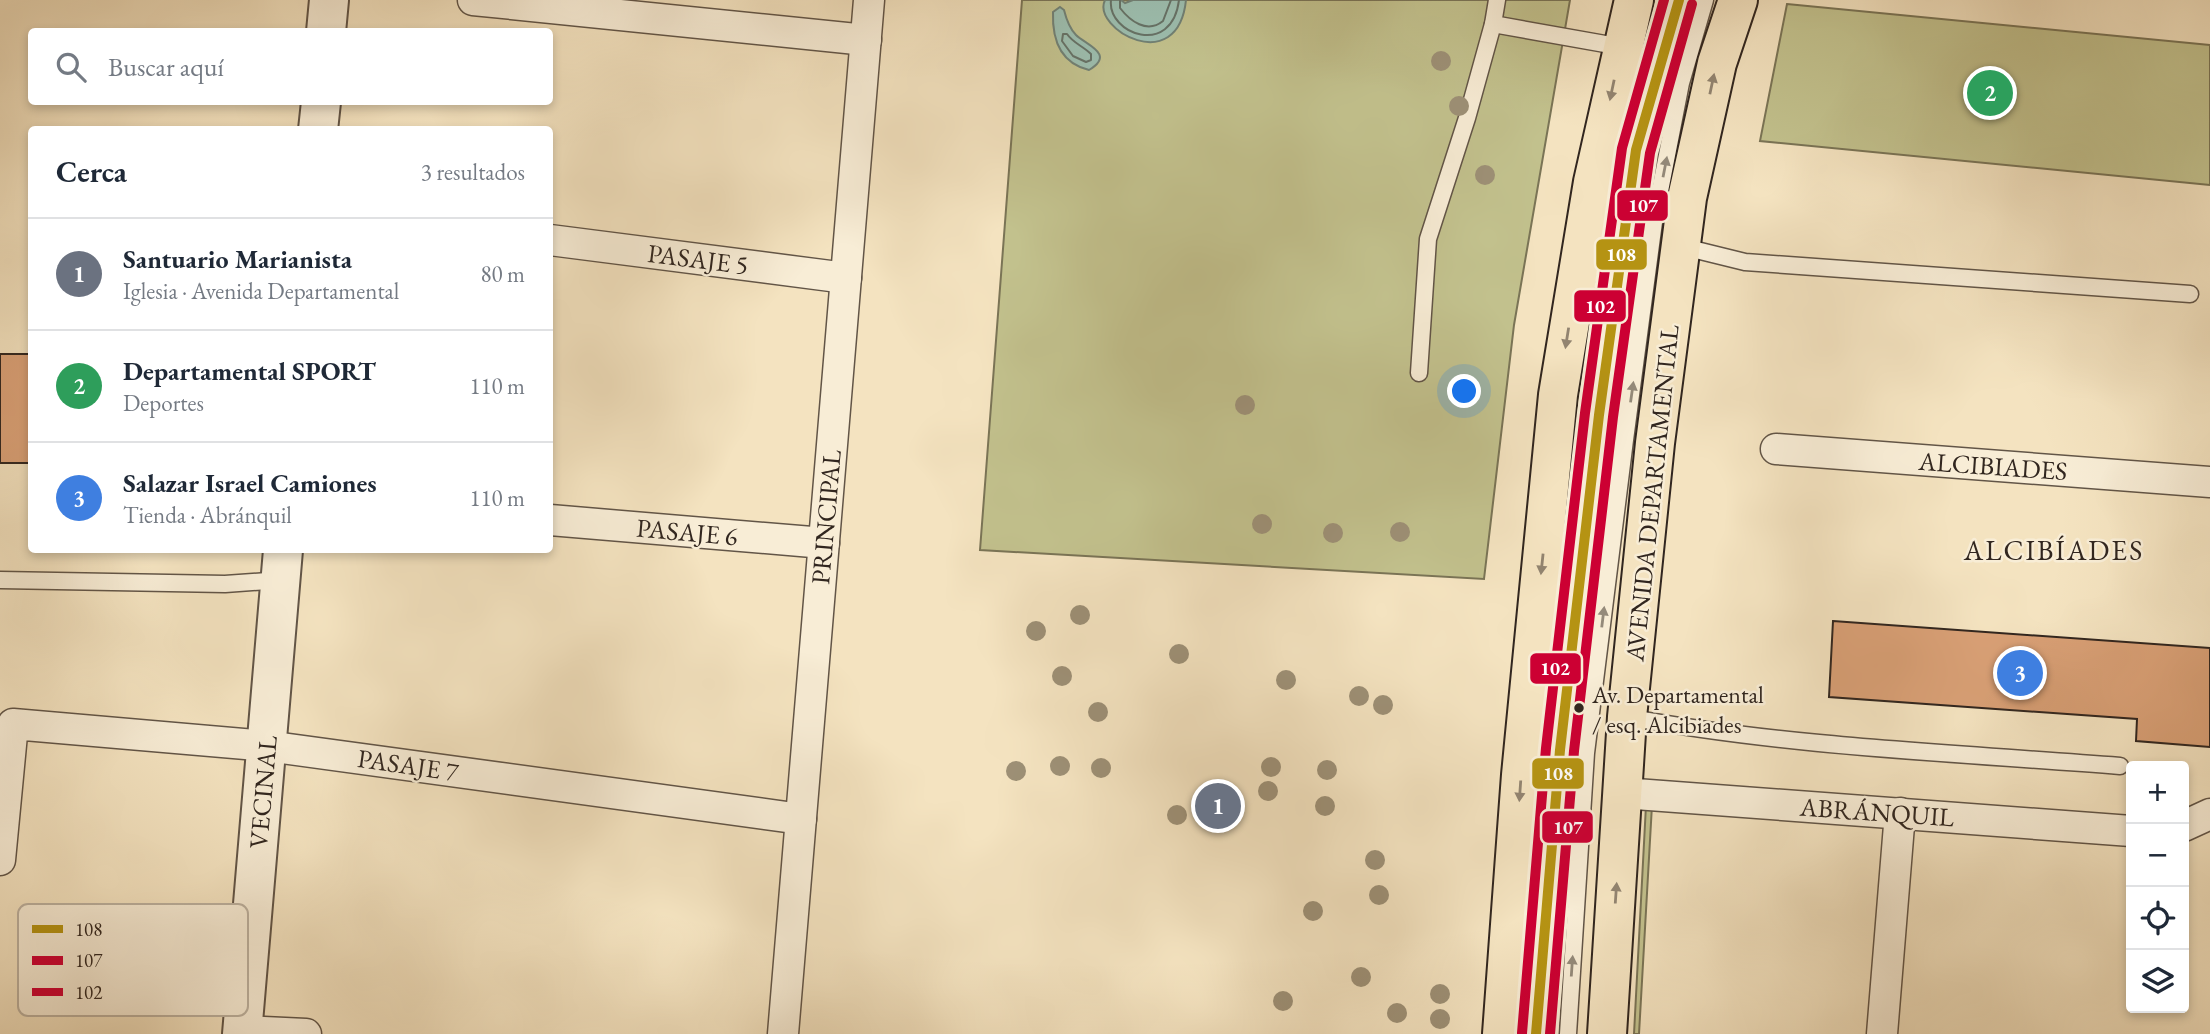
<!DOCTYPE html>
<html lang="es">
<meta charset="utf-8">
<style>
:root{--surface:#fff;--page:#f6f6f7;--text:#1f2937;--muted:#747a83;--line:#e0e1e3;--accent:#8f2418}
body{margin:0;font-family:"EB Garamond",serif;background:var(--page);color:var(--text)}
.controls{position:absolute;right:21px;bottom:21px;display:grid;overflow:hidden;border-radius:7px;box-shadow:0 4px 10px #0003}
.controls button{width:63px;height:63px;display:grid;place-items:center;padding:0;border:0;border-bottom:2px solid var(--line);background:var(--surface);color:var(--text);font:35px sans-serif}
.you{position:absolute;left:1465px;top:392px;width:24px;height:24px;margin:-18px;border:5px solid #fff;border-radius:50%;background:#1a73e8;box-shadow:0 0 0 10px #1a73e833}
.badge{display:grid;place-items:center;width:46px;height:46px;border-radius:50%;background:var(--accent);color:#fff;font-size:23px;font-weight:700}
.pin{position:absolute;translate:-50% -50%;border:4px solid #fff;box-shadow:0 2px 7px #0006}
.list{margin:0;padding:0;list-style:none}
h2{display:flex;justify-content:space-between;align-items:center;height:91px;margin:0;padding:0 28px;font-size:30px}
h2 small{font-size:23px;font-weight:400;color:var(--muted)}
.list li{display:grid;grid-template-columns:46px 1fr auto;gap:21px;align-items:center;box-sizing:border-box;height:112px;padding:0 28px;border-top:2px solid var(--line)}
.list b{display:block;font-size:26px;white-space:nowrap}
.list p{margin:0;font-size:23px;white-space:nowrap;color:var(--muted)}
.list em{font-size:23px;font-style:normal;color:var(--muted)}
.icon{flex:none;width:38px;height:38px;fill:none;stroke:currentColor;stroke-width:2;stroke-linecap:round;stroke-linejoin:round}
.map{position:relative;flex:none;width:2210px;height:1034px;overflow:hidden}
.search{position:absolute;background:var(--surface);box-shadow:0 4px 10px #0003;left:28px;top:28px;width:525px;height:77px;display:flex;align-items:center;gap:18px;box-sizing:border-box;padding:0 24px;border-radius:7px;color:var(--muted);font-size:26px}
.panel{position:absolute;background:var(--surface);box-shadow:0 4px 10px #0003;left:28px;top:126px;width:525px;height:427px;border-radius:7px}
.map>svg:first-child{display:block}
.green{fill:#c2c18d;stroke:#7a7456;stroke-width:2}
.water{fill:#9cbeaf;stroke:#718175;stroke-width:2}
.lines{fill:none;stroke-linecap:round;stroke-linejoin:round}
.shore{stroke:#667267;stroke-width:2}
.building{fill:#d9a076;stroke:#31261f;stroke-width:2}
.service-casing{stroke:#625547;stroke-width:19}
.minor-casing{stroke:#625547;stroke-width:33}
.tertiary-casing{stroke:#625547;stroke-width:42}
.primary-casing{stroke:#31261f;stroke-width:42}
.service{stroke:#f8edd6;stroke-width:16}
.minor{stroke:#f8edd6;stroke-width:30}
.tertiary{stroke:#f8edd6;stroke-width:38}
.primary{stroke:#f4e3c0;stroke-width:38}
.bus-1-casing{stroke:#f8edd6;stroke-width:16}
.bus-2-casing{stroke:#f8edd6;stroke-width:16}
.bus-3-casing{stroke:#f8edd6;stroke-width:16}
.bus-1{stroke:#b59313;stroke-width:10}
.bus-2{stroke:#c03;stroke-width:10}
.bus-3{stroke:#c03;stroke-width:10}
.tree{fill:#9d9076}
.oneway{fill:#928470}
.oneway2{fill:#948a7a}
.bus-dot{fill:#31261f;stroke:#f8edd6;stroke-width:2.5}
.labels{text-anchor:middle;dominant-baseline:central;stroke-width:5;stroke-linejoin:round;paint-order:stroke}
.bus-label{font-size:24px;fill:#31261f;stroke:#f8edd6;text-anchor:start}
.street-label{font-size:26px;fill:#31261f;stroke:#f8edd6}
.neighbourhood-label{font-size:28px;letter-spacing:2px;fill:#31261f;stroke:#f8edd6}
.key{fill:#f8edd6;stroke:#bcb19f;stroke-width:2}
.key-label{font-size:19px;fill:#31261f}
.line-badge{stroke:#f8edd6;stroke-width:2.5}
.badge-label{font-size:19px;text-anchor:middle;font-weight:bold;fill:#fff}
</style>
<div class="map">
<svg width="2210" height="1034" viewBox="0 0 2210 1034">
<rect width="100%" height="100%" fill="#f4e3c0"/>
<filter id="stains"><feTurbulence type="fractalNoise" baseFrequency=".00286" numOctaves="4"/><feColorMatrix values="0 0 0 0 .2 0 0 0 0 .09 0 0 0 0 .02 0 0 0 .5 -.17"/></filter>
<radialGradient id="worn" r=".72"><stop offset=".6" stop-color="#630" stop-opacity="0"/><stop offset="1" stop-color="#630" stop-opacity=".3"/></radialGradient>
<g class="green">
<path d="M1022,0H1570L1514,325L1484,579L980,550Z"/>
<path d="M1787,4L2210,45V185L1760,141Z"/>
<path d="M1646,805H1652L1639,1034H1634Z"/>
</g>
<g class="water">
<path d="M1105,0H1121L1125,3L1133,0H1186C1178,78 1091,29 1105,0Z"/>
<path d="M1060,7L1064,10C1066,18 1069,28 1076,35C1086,45 1116,54 1089,70C1060,63 1052,40 1053,12Z"/>
</g>
<g class="lines">
<g class="shore">
<path d="M1111,0C1107,34 1172,58 1179,0"/>
<path d="M1120,0V8C1130,21 1147,34 1163,21L1171,0"/>
<path d="M1063,34H1067C1073,43 1083,46 1091,54V60L1086,62L1073,56L1062,41Z"/>
</g>
</g>
<g class="building">
<rect x="0" y="354" width="32" height="109"/>
<path d="M1833,621L2210,648V747L2136,741L2137,719L1829,697Z"/>
</g>
<g class="lines">
<defs>
<g id="service">
<path d="M1493,24L1622,47"/>
<path d="M1680,246L1745,262L2190,294"/>
<path d="M1419,373L1428,239L1467,118L1493,24L1497,0"/>
<path d="M0,580L225,584L281,580"/>
<path d="M1627,717C1789,747 1956,753 2120,766"/>
<path d="M1536,1034L1560,750L1599,415L1636,150L1679,0"/>
<path d="M1568,1034L1586,753L1625,440L1654,222L1681,83L1705,0"/>
</g>
<g id="minor">
<path d="M473,0L866,40"/>
<path d="M550,240L846,278"/>
<path d="M1776,449L2210,482"/>
<path d="M550,520L824,543"/>
<path d="M1622,793L2131,831"/>
<path d="M2184,826L2210,814"/>
<path d="M0,860L13,724L267,746L801,819"/>
<path d="M243,1031L306,1034"/>
<path d="M783,1034L869,0"/>
<path d="M1882,1034L1900,813"/>
</g>
<g id="tertiary">
<path d="M326,32L329,0"/>
<path d="M318,130L321,102"/>
<path d="M242,1034L283,550"/>
</g>
<g id="primary">
<path d="M1502,1034L1521,775L1558,395L1593,182L1634,0"/>
<path d="M1607,1034L1627,717L1655,443L1687,198L1717,63L1738,0"/>
</g>
</defs>
<use href="#service" class="service-casing"/>
<use href="#minor" class="minor-casing"/>
<use href="#tertiary" class="tertiary-casing"/>
<use href="#primary" class="primary-casing"/>
<use href="#service" class="service"/>
<use href="#minor" class="minor"/>
<use href="#tertiary" class="tertiary"/>
<use href="#primary" class="primary"/>
<defs>
<path id="bus-1" d="M1536,1034L1560,750L1599,415L1636,150L1679,0"/>
<path id="bus-2" d="M1550,1034L1574,751L1613,417L1650,153L1692,4"/>
<path id="bus-3" d="M1522,1033L1546,748L1585,413L1622,148L1664,0"/>
</defs>
<use href="#bus-1" class="bus-1-casing"/>
<use href="#bus-2" class="bus-2-casing"/>
<use href="#bus-3" class="bus-3-casing"/>
<use href="#bus-1" class="bus-1"/>
<use href="#bus-2" class="bus-2"/>
<use href="#bus-3" class="bus-3"/>
</g>
<g class="tree">
<circle cx="1441" cy="61" r="10"/>
<circle cx="1459" cy="106" r="10"/>
<circle cx="1485" cy="175" r="10"/>
<circle cx="1245" cy="405" r="10"/>
<circle cx="1262" cy="524" r="10"/>
<circle cx="1400" cy="532" r="10"/>
<circle cx="1333" cy="533" r="10"/>
<circle cx="1080" cy="615" r="10"/>
<circle cx="1036" cy="631" r="10"/>
<circle cx="1179" cy="654" r="10"/>
<circle cx="1062" cy="676" r="10"/>
<circle cx="1286" cy="680" r="10"/>
<circle cx="1359" cy="696" r="10"/>
<circle cx="1383" cy="705" r="10"/>
<circle cx="1098" cy="712" r="10"/>
<circle cx="1060" cy="766" r="10"/>
<circle cx="1271" cy="767" r="10"/>
<circle cx="1101" cy="768" r="10"/>
<circle cx="1327" cy="770" r="10"/>
<circle cx="1016" cy="771" r="10"/>
<circle cx="1268" cy="791" r="10"/>
<circle cx="1325" cy="806" r="10"/>
<circle cx="1177" cy="815" r="10"/>
<circle cx="1375" cy="860" r="10"/>
<circle cx="1379" cy="895" r="10"/>
<circle cx="1313" cy="911" r="10"/>
<circle cx="1361" cy="977" r="10"/>
<circle cx="1440" cy="994" r="10"/>
<circle cx="1283" cy="1001" r="10"/>
<circle cx="1397" cy="1013" r="10"/>
<circle cx="1440" cy="1019" r="10"/>
</g>
<defs><path id="oneway-solid" d="M-6-.8H1V-3.2L6.5 0L1 3.2V.8H-6Z" transform="scale(1.75)"/></defs>
<g class="oneway">
<use href="#oneway-solid" transform="translate(1712 84) rotate(-78)"/>
<use href="#oneway-solid" transform="translate(1612 90) rotate(102)"/>
<use href="#oneway-solid" transform="translate(1567 338) rotate(99)"/>
<use href="#oneway-solid" transform="translate(1542 564) rotate(96)"/>
<use href="#oneway-solid" transform="translate(1520 791) rotate(94)"/>
<use href="#oneway-solid" transform="translate(1616 893) rotate(-86)"/>
</g>
<g class="oneway2">
<use href="#oneway-solid" transform="translate(1665 167) rotate(-79)"/>
<use href="#oneway-solid" transform="translate(1632 392) rotate(-82)"/>
<use href="#oneway-solid" transform="translate(1603 617) rotate(-83)"/>
<use href="#oneway-solid" transform="translate(1572 966) rotate(-86)"/>
</g>
<circle class="bus-dot" cx="1579" cy="708" r="6"/>
<g class="labels">
<g class="bus-label">
<text x="1592" y="694">Av. Departamental<tspan x="1592" dy="30">/ esq. Alcibiades</tspan></text>
</g>
<g class="street-label">
<text transform="translate(698 259) rotate(7)">PASAJE 5</text>
<text transform="translate(1993 466) rotate(4)">ALCIBIADES</text>
<text transform="translate(1652 493) rotate(-84)">AVENIDA DEPARTAMENTAL</text>
<text transform="translate(826 517) rotate(-85)">PRINCIPAL</text>
<text transform="translate(687 532) rotate(5)">PASAJE 6</text>
<text transform="translate(408 765) rotate(8)">PASAJE 7</text>
<text transform="translate(263 792) rotate(-85)">VECINAL</text>
<text transform="translate(1877 812) rotate(4)">ABRÁNQUIL</text>
</g>
<g class="neighbourhood-label">
<text x="2054" y="550">ALCIBÍADES</text>
</g>
</g>
<rect x="18" y="904" width="230" height="112" rx="10" class="key"/>
<rect x="32" y="925" width="31" height="8" fill="#b59313"/>
<rect x="32" y="956" width="31" height="9" fill="#c03"/>
<rect x="32" y="988" width="31" height="8" fill="#c03"/>
<g class="key-label">
<text x="75" y="936">108</text>
<text x="75" y="967">107</text>
<text x="75" y="999">102</text>
</g>
<g class="line-badge">
<rect x="1616" y="189" width="53" height="33" rx="7" fill="#c03"/>
<rect x="1595" y="238" width="53" height="33" rx="7" fill="#b59313"/>
<rect x="1573" y="289" width="54" height="34" rx="7" fill="#c03"/>
<rect x="1529" y="652" width="53" height="33" rx="7" fill="#c03"/>
<rect x="1531" y="757" width="54" height="33" rx="7" fill="#b59313"/>
<rect x="1541" y="810" width="53" height="34" rx="7" fill="#c03"/>
</g>
<g class="badge-label">
<text x="1643" y="212">107</text>
<text x="1621" y="261">108</text>
<text x="1600" y="313">102</text>
<text x="1555" y="675">102</text>
<text x="1558" y="780">108</text>
<text x="1568" y="834">107</text>
</g>
<rect width="100%" height="100%" filter="url(#stains)"/>
<rect width="100%" height="100%" fill="url(#worn)"/>
</svg>
<div class="controls">
<button>+</button>
<button>−</button>
<button><svg class="icon" aria-label="locate" viewBox="0 0 24 24"><circle cx="12" cy="12" r="6"/><path d="M12 2v4M12 18v4M2 12h4M18 12h4"/></svg></button>
<button><svg class="icon" aria-label="layers" viewBox="0 0 24 24"><path d="M12 4l9 5-9 5-9-5zM3 14l9 5 9-5"/></svg></button>
</div>
<div class="you"></div>
<div class="pin badge" style="left:1218px;top:806px;background:#6b7280">1</div>
<div class="pin badge" style="left:1990px;top:93px;background:#2e9e5b">2</div>
<div class="pin badge" style="left:2020px;top:673px;background:#3f7fe0">3</div>
<div class="search"><svg class="icon" aria-label="search" viewBox="0 0 24 24"><circle cx="10" cy="10" r="6"/><path d="M15 15l6 6"/></svg>Buscar aquí</div>
<section class="panel">
<h2>Cerca<small>3 resultados</small></h2>
<ul class="list">
<li><span class="badge" style="background:#6b7280">1</span><div><b>Santuario Marianista</b><p>Iglesia · Avenida Departamental</p></div><em>80 m</em></li>
<li><span class="badge" style="background:#2e9e5b">2</span><div><b>Departamental SPORT</b><p>Deportes</p></div><em>110 m</em></li>
<li><span class="badge" style="background:#3f7fe0">3</span><div><b>Salazar Israel Camiones</b><p>Tienda · Abránquil</p></div><em>110 m</em></li>
</ul>
</section>
</div>
